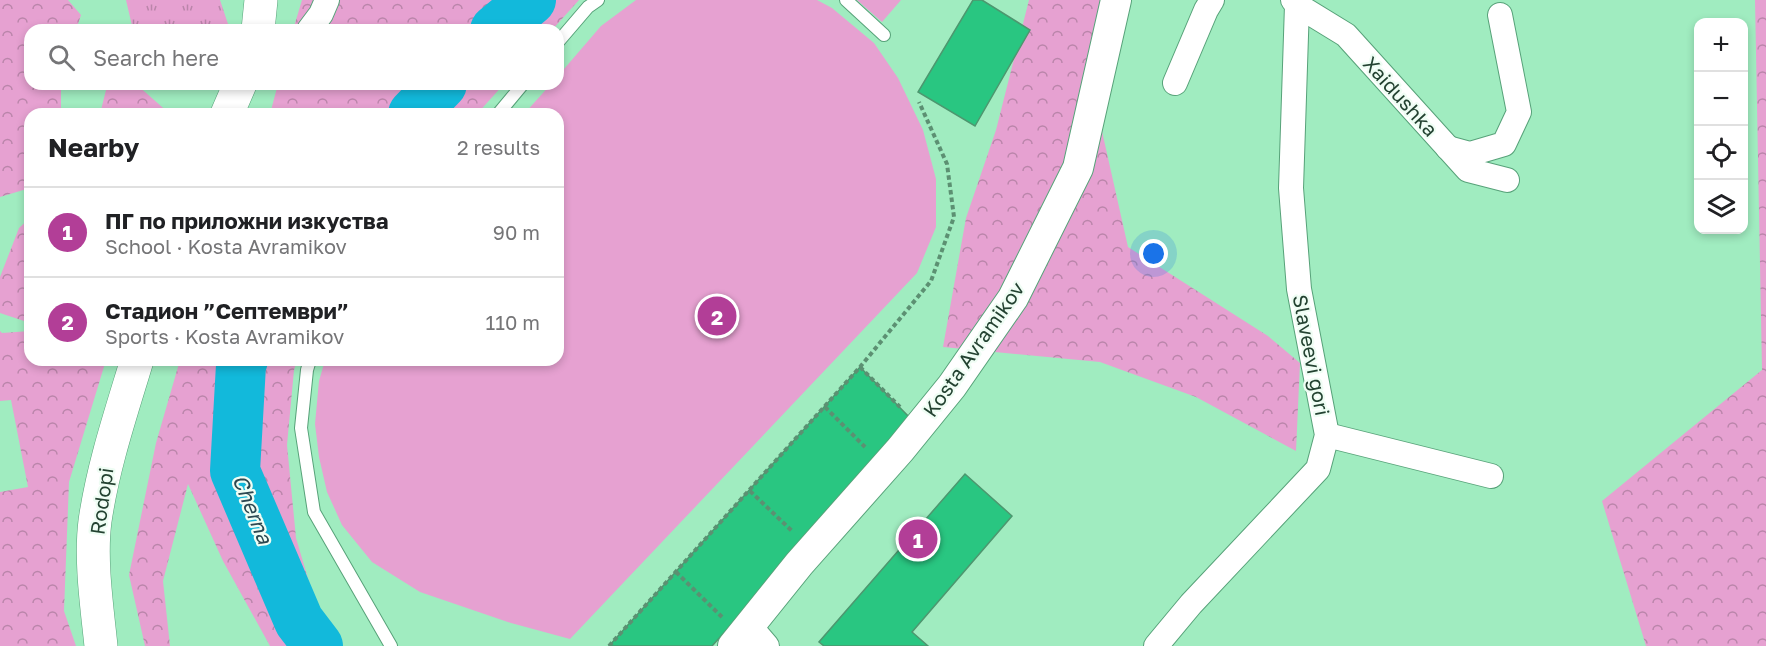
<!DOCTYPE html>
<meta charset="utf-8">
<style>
:root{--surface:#fff;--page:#f2f2f2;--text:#202124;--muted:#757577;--line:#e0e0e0;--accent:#b23e97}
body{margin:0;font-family:"Golos Text",sans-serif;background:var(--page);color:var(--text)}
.controls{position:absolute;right:18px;top:18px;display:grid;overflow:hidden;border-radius:12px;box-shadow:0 3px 9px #0003}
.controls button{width:54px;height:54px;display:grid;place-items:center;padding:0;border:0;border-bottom:2px solid var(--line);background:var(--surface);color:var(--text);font:30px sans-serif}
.you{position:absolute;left:1154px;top:254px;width:21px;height:21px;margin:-15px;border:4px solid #fff;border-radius:50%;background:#1a73e8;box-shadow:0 0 0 9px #1a73e833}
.badge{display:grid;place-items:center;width:39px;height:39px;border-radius:50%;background:var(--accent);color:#fff;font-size:20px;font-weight:700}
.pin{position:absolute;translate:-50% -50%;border:3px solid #fff;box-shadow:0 2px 6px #0006}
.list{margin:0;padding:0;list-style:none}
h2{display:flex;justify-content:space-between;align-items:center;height:78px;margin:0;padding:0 24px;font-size:26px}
h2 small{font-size:20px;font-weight:400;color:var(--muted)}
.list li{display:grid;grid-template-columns:39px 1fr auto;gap:18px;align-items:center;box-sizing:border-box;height:90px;padding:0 24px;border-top:2px solid var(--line)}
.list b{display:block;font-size:22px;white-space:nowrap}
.list p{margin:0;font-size:20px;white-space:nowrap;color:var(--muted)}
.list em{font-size:20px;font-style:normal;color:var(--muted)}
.icon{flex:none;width:33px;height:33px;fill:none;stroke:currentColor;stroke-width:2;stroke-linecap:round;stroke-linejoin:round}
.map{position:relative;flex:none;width:1766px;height:646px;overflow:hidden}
.search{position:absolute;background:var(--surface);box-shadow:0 3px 9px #0003;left:24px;top:24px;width:540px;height:66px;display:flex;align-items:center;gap:15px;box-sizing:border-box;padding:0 21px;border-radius:18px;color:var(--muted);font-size:22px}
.panel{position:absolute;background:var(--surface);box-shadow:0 3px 9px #0003;left:24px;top:108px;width:540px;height:258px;border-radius:18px}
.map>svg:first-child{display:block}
.grass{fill:url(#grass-tufts)}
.forest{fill:url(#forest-crowns)}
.garden{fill:#e6a1d1}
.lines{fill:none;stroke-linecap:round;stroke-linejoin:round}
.river{stroke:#12b9db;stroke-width:50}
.building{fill:#29c681;stroke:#4d976f;stroke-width:1.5}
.service-casing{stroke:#57a279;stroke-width:14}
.minor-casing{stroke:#57a279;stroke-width:26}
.tertiary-casing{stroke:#57a279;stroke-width:32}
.secondary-casing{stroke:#57a279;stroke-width:34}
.path{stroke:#5c9072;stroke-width:4;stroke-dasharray:4.5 3;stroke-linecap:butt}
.service{stroke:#fff;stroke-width:12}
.minor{stroke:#fff;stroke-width:24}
.tertiary{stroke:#fff;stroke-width:30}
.secondary{stroke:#fff;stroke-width:33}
.labels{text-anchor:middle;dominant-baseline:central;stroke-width:4.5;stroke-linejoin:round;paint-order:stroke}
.street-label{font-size:20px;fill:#234231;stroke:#effdf4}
.water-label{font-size:21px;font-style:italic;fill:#2b4851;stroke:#effdf4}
</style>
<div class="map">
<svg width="1766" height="646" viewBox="0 0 1766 646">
<defs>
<pattern id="grass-tufts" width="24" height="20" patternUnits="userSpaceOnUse" patternTransform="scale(1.5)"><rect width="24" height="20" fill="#e6a1d1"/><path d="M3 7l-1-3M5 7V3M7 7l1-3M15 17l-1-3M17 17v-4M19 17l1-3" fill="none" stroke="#ba85aa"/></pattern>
<pattern id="forest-crowns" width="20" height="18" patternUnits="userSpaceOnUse" patternTransform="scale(1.5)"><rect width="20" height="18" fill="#e6a1d1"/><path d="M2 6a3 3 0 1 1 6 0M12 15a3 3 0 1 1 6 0" fill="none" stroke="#ba85aa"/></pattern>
</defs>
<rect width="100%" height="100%" fill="#a0ecc0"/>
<path class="grass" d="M126,0H220L230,30H133Z"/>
<g class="forest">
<path d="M0,0H68L81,15L76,30H30V84H61V114H30V188L0,197Z"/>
<path d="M302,0H579L552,30H293Z"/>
<path d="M1029,0H1119L1097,109L1128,247L1268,336L1300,363L1296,451L1196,397L1100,362L943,347L966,218L996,130Z"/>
<path d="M1755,0H1766V646H1646L1602,501L1762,370Z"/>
<path d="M105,84H136L170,114H100L106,90Z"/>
<path d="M278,84H504L477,114H270Z"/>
<path d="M30,218V323L0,313V277L19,228Z"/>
<path d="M0,331L2,333L30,331V360H106L69,482L64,611L76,646H0V492L28,487L11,400L0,401Z"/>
<path d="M180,360H297L294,370L287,445L296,538L328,646H270L223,561L188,484L163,581L170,646H145L129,575L156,443Z"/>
</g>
<g class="garden">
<path d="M636,0H817L832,8L874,43L898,78L923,130L936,179V227L917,273L570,639L511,623L420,592L372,562L342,525L327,492L319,457L315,424L319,381L325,360H558V114H524L551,84H558V76L601,26Z"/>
<path d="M857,0H901L882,22Z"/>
</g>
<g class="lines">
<g class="river">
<path d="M495,30L531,0"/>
<path d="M413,114L442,84"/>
<path d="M243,360L241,365L235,471L299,621L318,646"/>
</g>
</g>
<g class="building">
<path d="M973,0H982L1030,30L975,126L918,92Z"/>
<path d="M860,367L915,423L712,646H609Z"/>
<path d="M965,474L1012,516L912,632L928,646H824L819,642Z"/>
</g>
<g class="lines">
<defs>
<g id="service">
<path d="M846,0L884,35"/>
<path d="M558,42L588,7L598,0"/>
<path d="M498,114L523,84"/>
<path d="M310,360L307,370L301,428L314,512L391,646"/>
</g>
<g id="minor">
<path d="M1297,5L1346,35L1468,170L1507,180"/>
<path d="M309,30L321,14L327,0"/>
<path d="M1175,83L1206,10L1212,0"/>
<path d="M1448,148L1470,154L1504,144L1519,112L1500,15"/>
<path d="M1327,435L1491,476"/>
<path d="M749,625L767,646"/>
<path d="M1156,646L1191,604L1318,469L1327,435L1299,289L1291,188L1297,5L1293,0"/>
</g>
<path id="tertiary" d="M733,646L799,564L900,450L952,386L1013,298L1078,168L1116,0"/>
<g id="secondary">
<path d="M258,30L261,0"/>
<path d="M227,114L240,84"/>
<path d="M101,646C97,607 90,560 95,521C103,466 121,413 137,360"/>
</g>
</defs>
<use href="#service" class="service-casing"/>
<use href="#minor" class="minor-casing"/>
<use href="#tertiary" class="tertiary-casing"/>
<use href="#secondary" class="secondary-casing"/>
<g class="path">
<path d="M860,367L900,407"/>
<path d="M825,407L865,447"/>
<path d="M750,491L792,531"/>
<path d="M676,572L722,617"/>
<path d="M609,646L860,367L931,281L954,217L947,164L919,102"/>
</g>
<use href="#service" class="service"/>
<use href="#minor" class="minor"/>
<use href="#tertiary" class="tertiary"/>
<use href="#secondary" class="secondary"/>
</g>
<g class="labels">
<g class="street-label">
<text transform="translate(1401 96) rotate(48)">Xaidushka</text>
<text transform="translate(973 349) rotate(-55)">Kosta Avramikov</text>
<text transform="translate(1312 355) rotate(79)">Slaveevi gori</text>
<text transform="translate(101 501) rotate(-82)">Rodopi</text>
</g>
<g class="water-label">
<text transform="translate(253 509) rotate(68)">Cherna</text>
</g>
</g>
</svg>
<div class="controls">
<button>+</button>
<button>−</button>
<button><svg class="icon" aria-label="locate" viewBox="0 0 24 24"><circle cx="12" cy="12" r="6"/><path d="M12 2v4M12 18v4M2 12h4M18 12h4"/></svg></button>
<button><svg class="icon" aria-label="layers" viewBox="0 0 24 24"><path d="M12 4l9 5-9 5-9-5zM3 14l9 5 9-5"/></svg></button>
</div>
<div class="you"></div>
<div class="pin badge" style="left:918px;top:539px">1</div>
<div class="pin badge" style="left:717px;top:316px">2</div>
<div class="search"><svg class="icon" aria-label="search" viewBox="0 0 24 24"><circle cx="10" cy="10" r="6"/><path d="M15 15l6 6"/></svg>Search here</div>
<section class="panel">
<h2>Nearby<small>2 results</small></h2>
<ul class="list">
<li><span class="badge">1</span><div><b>ПГ по приложни изкуства</b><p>School · Kosta Avramikov</p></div><em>90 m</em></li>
<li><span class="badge">2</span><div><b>Стадион ”Септември”</b><p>Sports · Kosta Avramikov</p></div><em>110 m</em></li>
</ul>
</section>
</div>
